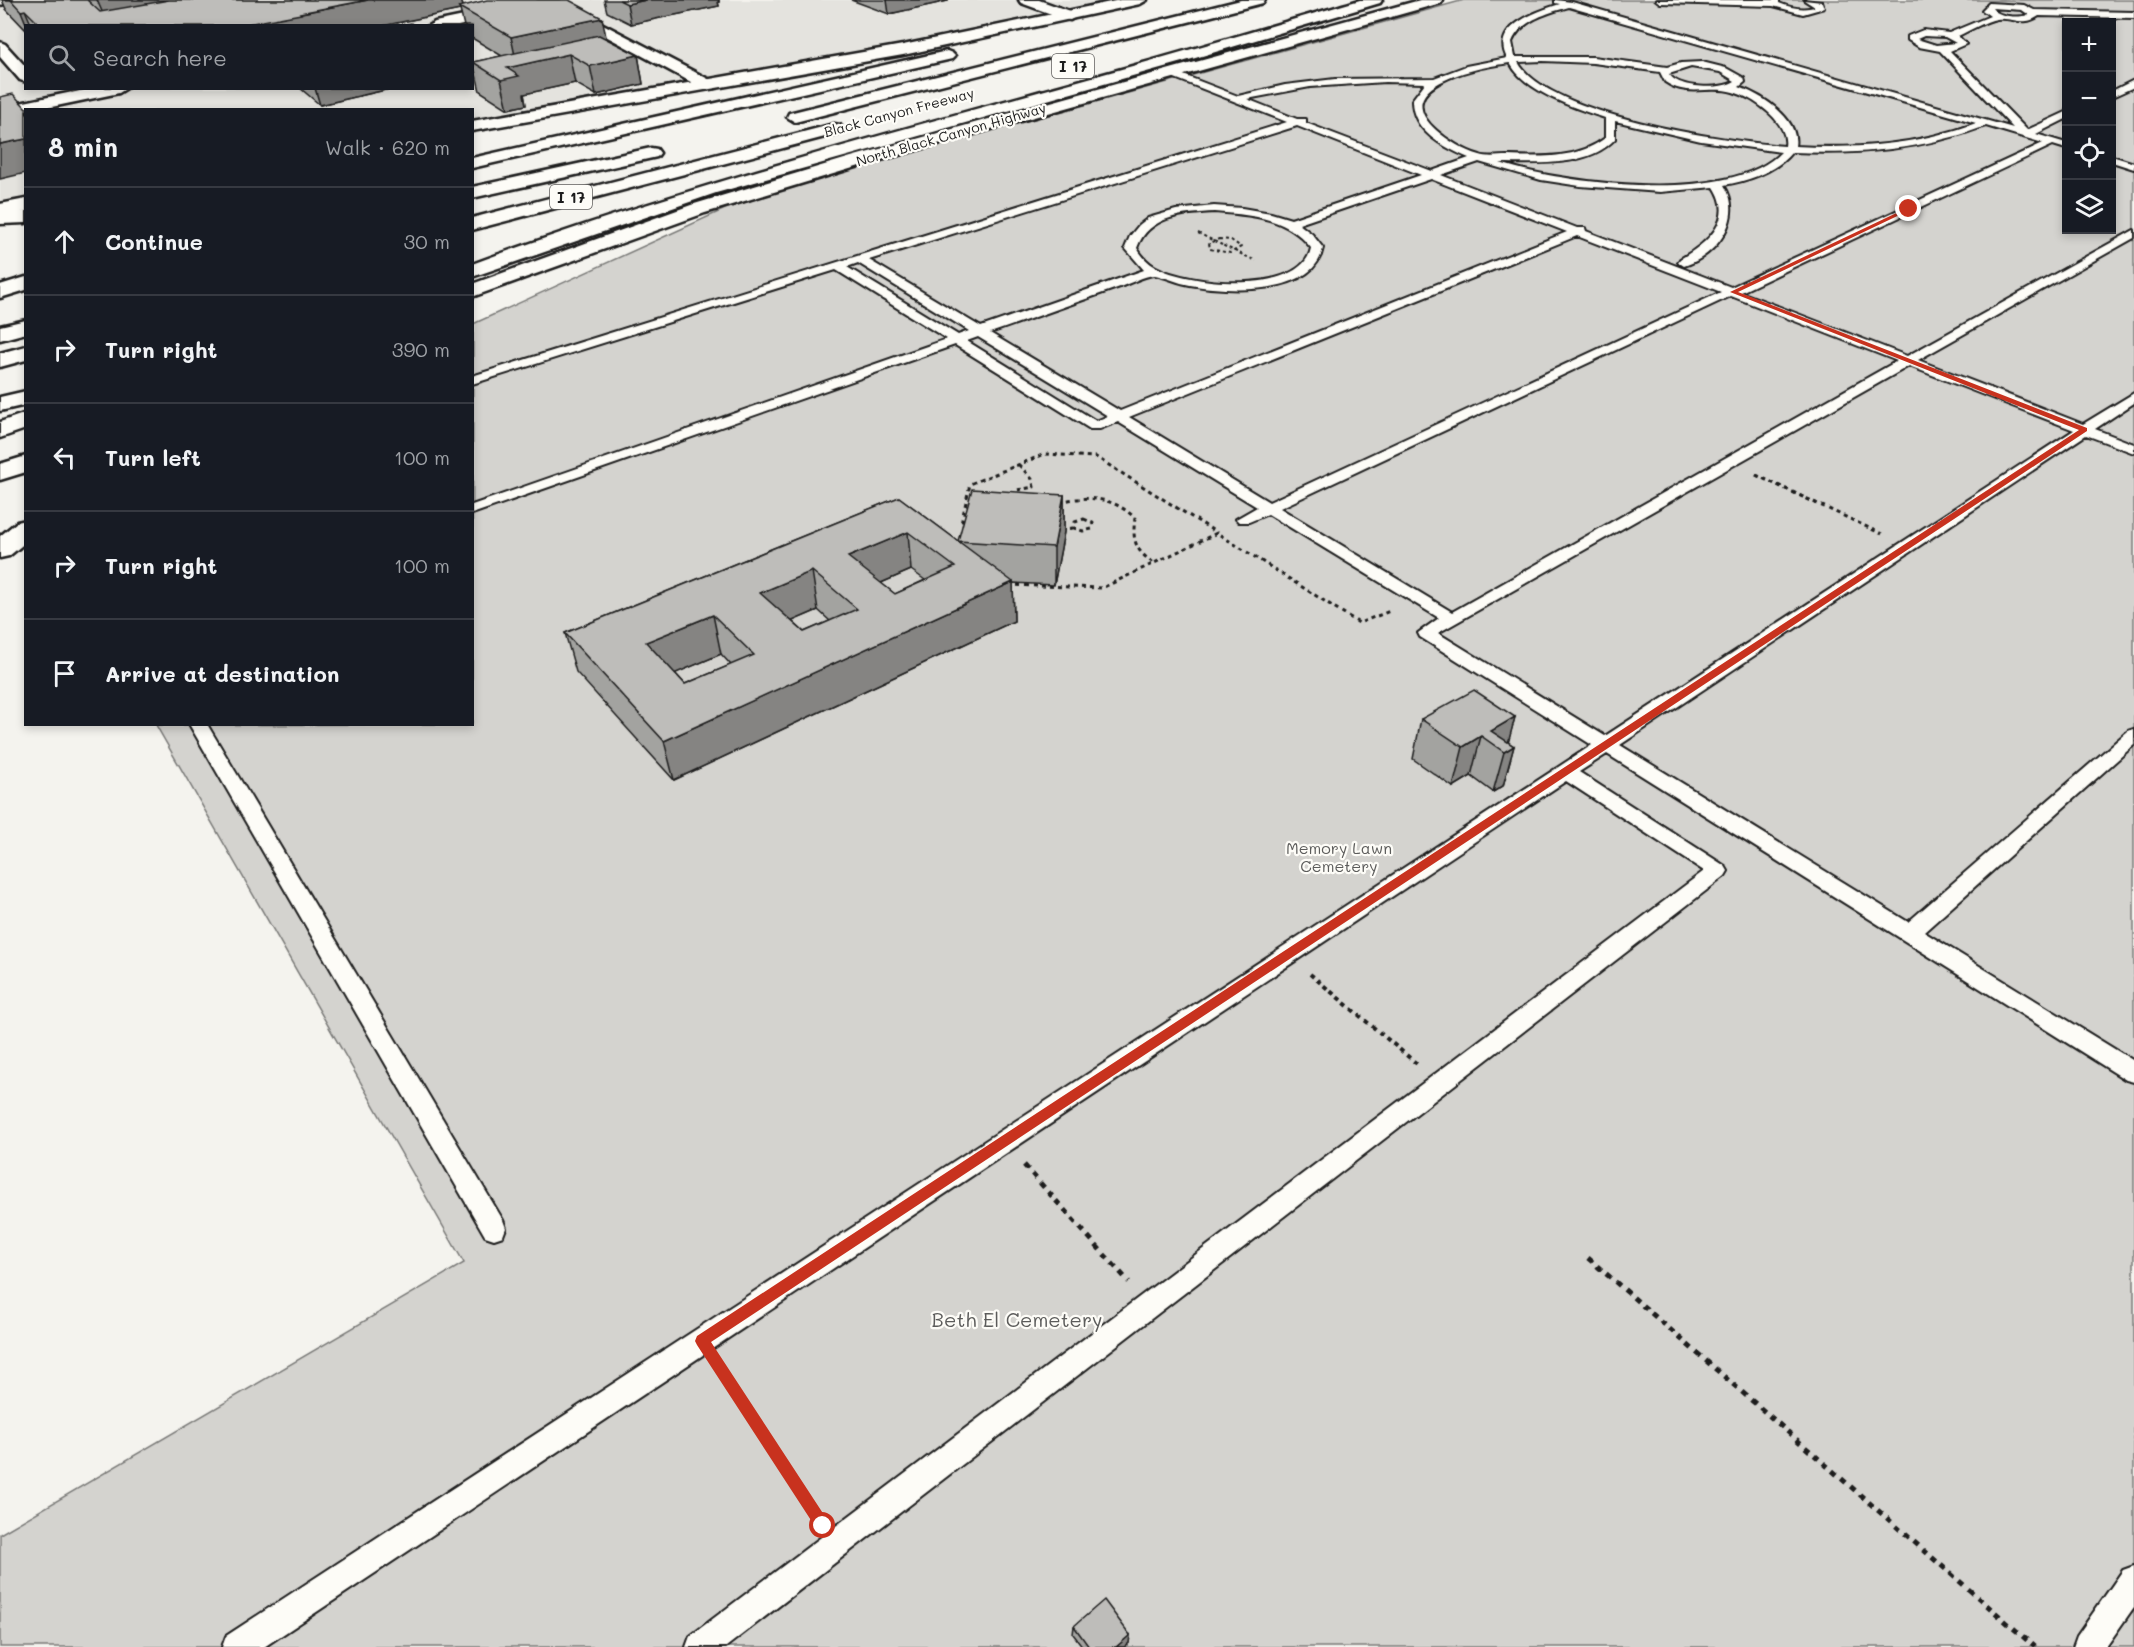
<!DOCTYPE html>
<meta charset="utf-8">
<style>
:root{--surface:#171b24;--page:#20242c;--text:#f1f3f6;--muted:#9ea1a6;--line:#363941}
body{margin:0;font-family:Mali,sans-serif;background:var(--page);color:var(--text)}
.controls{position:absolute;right:18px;top:18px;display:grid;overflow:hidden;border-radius:0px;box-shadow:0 3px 9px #0003}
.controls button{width:54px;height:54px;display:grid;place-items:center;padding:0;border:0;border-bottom:2px solid var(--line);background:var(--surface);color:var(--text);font:30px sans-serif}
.stop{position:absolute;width:18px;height:18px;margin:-14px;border:4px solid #c8321e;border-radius:50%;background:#fff}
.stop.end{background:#c8321e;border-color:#fff;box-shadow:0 2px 6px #0008}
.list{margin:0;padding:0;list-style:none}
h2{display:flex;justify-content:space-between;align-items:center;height:78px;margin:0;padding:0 24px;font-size:26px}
h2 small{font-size:20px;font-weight:400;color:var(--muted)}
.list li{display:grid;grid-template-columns:39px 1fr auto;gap:18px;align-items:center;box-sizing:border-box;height:108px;padding:0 24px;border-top:2px solid var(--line)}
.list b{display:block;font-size:22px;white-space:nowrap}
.list em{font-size:20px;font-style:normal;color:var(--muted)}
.icon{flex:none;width:33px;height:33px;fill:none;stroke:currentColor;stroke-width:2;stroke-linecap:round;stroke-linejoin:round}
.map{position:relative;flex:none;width:2134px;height:1647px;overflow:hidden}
.search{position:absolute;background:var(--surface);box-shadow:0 3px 9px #0003;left:24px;top:24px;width:450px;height:66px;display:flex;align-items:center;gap:15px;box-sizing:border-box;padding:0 21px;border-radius:0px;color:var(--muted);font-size:22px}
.panel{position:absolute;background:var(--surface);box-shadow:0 3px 9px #0003;left:24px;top:108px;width:450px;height:618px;border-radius:0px}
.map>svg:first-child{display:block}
.built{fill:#e4e3de;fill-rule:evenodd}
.green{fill:#d4d3cf;stroke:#787876;stroke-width:1.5;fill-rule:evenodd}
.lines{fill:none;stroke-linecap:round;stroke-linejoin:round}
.lane-casing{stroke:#1c1c1c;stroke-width:4}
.street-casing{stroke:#1c1c1c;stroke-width:5}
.secondary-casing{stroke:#1c1c1c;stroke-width:5}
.highway-casing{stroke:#1c1c1c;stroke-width:5}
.path-far3{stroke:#1c1c1c;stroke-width:2;stroke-dasharray:3 3;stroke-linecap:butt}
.path-far2{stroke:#1c1c1c;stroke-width:3;stroke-dasharray:4 4;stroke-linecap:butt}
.path-far1{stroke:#1c1c1c;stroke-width:4;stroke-dasharray:4.5 4.5;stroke-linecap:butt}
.path{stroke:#1c1c1c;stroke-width:5;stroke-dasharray:6 6;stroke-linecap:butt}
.lane{fill:#fdfcf7;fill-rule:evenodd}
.street{fill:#fdfcf7;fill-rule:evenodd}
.secondary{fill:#fdfcf7;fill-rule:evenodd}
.highway{fill:#fdfcf7;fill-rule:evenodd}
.wall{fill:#a3a3a0;stroke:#1c1c1c;stroke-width:1.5;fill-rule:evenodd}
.shaded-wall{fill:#858482;stroke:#1c1c1c;stroke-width:1.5}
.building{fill:#bebdba;stroke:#1c1c1c;stroke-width:1.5;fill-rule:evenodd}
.route{fill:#c8321e}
.labels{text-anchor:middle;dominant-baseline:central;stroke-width:4.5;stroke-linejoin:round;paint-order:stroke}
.far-street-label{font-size:14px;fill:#1c1c1c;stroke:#fdfcf7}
.shield{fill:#fdfcf7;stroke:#605f5e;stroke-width:1.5}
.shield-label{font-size:15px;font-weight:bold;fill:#1c1c1c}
.park-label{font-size:16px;fill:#5c5c5b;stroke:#fdfcf7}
.near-park-label{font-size:20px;fill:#5c5c5b;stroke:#fdfcf7}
</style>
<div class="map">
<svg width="2134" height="1647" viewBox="0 0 2134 1647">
<rect width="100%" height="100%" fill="#f4f3ee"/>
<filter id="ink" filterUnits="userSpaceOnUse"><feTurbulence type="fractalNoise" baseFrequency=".0167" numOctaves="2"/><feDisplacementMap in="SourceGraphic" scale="12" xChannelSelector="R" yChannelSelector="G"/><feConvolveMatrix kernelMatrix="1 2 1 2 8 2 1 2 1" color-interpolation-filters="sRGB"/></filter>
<g filter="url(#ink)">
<path class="built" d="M24,0H1126L909,45L473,123L472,110H26L25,202L0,207V4ZM26,26H472V88H26Z"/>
<path class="green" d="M1464,0H2134V1647H0V1534L464,1263L156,725L472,724L473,324L725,209L810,181ZM2066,22H2112V230H2066Z"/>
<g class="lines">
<defs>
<g id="lane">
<path d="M1555,0L1572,2L2013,128L1940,51L1919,47L1908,40V36L1923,30L1949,33L1990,16L1982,10L1989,3L2024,5L2034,10L2134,12V18L2039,16C2023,27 2013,17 1997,19C1985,21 1969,31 1958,36L1966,44L1950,51L2027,130L2066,112V119L2036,134L2066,143V149L2053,145L1741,292L1907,356L2134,230V238L1918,360L2083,424L2134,393V403L2095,429L2134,444V453L2086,435L1620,745L1908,922L2128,731L2134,729V745L1924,932L2134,1061V1082L2126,1080L1607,754L1579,772L1725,866L1728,871L1725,876L726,1647H686L690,1636L1704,871L1566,781L264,1647H222L226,1636L1592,745L1420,637L1418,633L1439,618L1268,514L1249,522H1239L1236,519L1257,507L1118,422L1100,429H1090L955,345L472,514V505L947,339L836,270L472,384V376L1287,122L1167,75V71H1173L1238,96L1285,85L1335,79L1434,78L1466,66L1507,58C1490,27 1537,11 1560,4L1555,3ZM1569,7L1976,123C1917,145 1857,149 1795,146C1800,118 1761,95 1739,87L1745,82L1744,78L1726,68L1702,62L1681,63L1667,67L1593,57H1515L1512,42C1521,20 1548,13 1569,7ZM1992,8L2022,10L2029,15C2017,18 1998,17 1992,8ZM1924,36L1945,37L1956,43L1936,45L1917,39ZM1543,61L1593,63L1660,72L1665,82C1688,98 1710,85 1733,92C1754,98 1789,122 1785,146C1726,141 1548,116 1518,62ZM1510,63C1525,92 1576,109 1605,118V138C1578,159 1541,157 1507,156C1499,156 1488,158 1480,155C1465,151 1447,140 1436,130C1386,85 1479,67 1510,63ZM1691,67L1720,72L1735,81C1722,90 1678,89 1669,74ZM1385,82L1425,83L1412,100C1412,132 1444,147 1469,158L1432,171L1306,123V119H1297L1247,99L1310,87ZM1615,121L1701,141L1781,152C1731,205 1564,184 1500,163C1537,163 1588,168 1615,139ZM1297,126L1421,175L1291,219L1271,213L1242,208L1214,206L1176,210L1148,218L1139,225L1130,236L1125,248L1144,270L981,327L869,260ZM1986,126L2043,143L1731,287L1586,231L1585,228H1577L1441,175L1479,162L1541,180L1580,186L1660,192L1714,187C1736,220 1706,244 1680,259L1678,262L1684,266C1717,256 1745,217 1724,185C1748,181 1776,172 1792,152C1859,155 1923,150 1986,126ZM1431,179L1567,232L1120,411L990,333C1033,318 1077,302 1120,287C1129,284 1145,275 1155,275C1166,277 1178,283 1190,285C1227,292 1314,297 1323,248L1312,234L1299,224ZM1214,212C1251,215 1287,217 1311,248C1302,296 1189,285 1156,267C1148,263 1142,256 1137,248C1149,215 1184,214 1214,212ZM1577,236L1721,292L1269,502L1129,417ZM858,263L969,331L958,335L847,267ZM1731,296L1897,361L1452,612L1280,508ZM978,337L1108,416L1096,421L967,341ZM1909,366L2074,430L1605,736L1438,633Z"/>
<path d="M1656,0H1779V3C1791,8 1803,10 1815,7L1804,0L1822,2L1824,8L1803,14L1773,6L1660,3Z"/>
<path d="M2134,80V87L2112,97V91Z"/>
<path d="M2112,156L2134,163V169L2112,162Z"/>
<path d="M189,724H207L503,1220L506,1228L503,1236L494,1239L485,1236Z"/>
<path d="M2134,1566V1607L2106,1647H2073L2077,1636L2123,1570Z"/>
</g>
<g id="street">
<path d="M0,0H11L9,3L0,5Z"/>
<path d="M539,0H557L714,82L716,85L714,88H702Z"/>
<path d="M1019,0H1039L1075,13L1077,16L1070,20L1065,19L1021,3Z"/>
<path d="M507,7L514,11L512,14L458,26H428L435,22Z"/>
<path d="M0,42L5,44L26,67V82L20,80L0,57Z"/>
<path d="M92,88H127L119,93L37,110H26V112L0,117V107Z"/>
</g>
<g id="secondary">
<path d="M1120,0H1147L1140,4L903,55L472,131V121L903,45Z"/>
<path d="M1420,0H1443L1441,3L863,165L705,213L472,297V284L691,205L851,157Z"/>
<path d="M26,199V211L0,216V204Z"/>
<path d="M26,456V472L0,480V464Z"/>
</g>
<g id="highway">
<path d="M1241,0H1265L1263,3L795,122L787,117L789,113Z"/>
<path d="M1360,0H1382L1380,3L1182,62L716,193L472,277V264C690,184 913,127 1136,65C1211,44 1285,22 1360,0Z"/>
<path d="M947,51L952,53L955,56L952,59L472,168V158Z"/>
<path d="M834,124L840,125L843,129L840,133L472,230V218Z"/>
<path d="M651,148L657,149L660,153L657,157L472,198V187Z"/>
<path d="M26,211V223L0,224V212Z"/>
<path d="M26,277V290L0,298V285Z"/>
<path d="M26,320V333L0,340V326Z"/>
<path d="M26,346V360L0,367V353Z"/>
<path d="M26,391V405L0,411V397Z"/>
<path d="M26,413V429L0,438V422Z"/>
<path d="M26,520V542L9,556L0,558V536L17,522Z"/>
</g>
</defs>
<use href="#lane" class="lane-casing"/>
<use href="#street" class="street-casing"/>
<use href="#secondary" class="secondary-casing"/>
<use href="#highway" class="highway-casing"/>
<g class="path-far3">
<path d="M1198,233L1222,245"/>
<path d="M1219,239L1231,240L1241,247L1230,253L1210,249L1209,243Z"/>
<path d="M1226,247L1222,245L1256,261"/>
</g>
<g class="path-far2">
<path d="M1756,475L1882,534"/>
<path d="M1756,475L1816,503L1813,506"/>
<path d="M1012,495L1017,490L1034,487L1032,479L1019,465"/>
<path d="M1060,502C1088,495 1113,497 1135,518C1132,540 1135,551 1154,563"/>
<path d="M1084,519L1093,523L1092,529L1083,531L1074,528L1075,522Z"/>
<path d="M966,526L961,524L970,484L1045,454L1096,457L1217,533"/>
<path d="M1061,529L1074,528"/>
<path d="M1009,585L1102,588L1217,533L1359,623L1390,611"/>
</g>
<path class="path-far1" d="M1310,974L1417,1064"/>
<g class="path">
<path d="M1024,1165L1129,1282"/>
<path d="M1588,1258L2035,1647"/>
<path d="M719,1367L817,1516"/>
</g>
<use href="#lane" class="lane"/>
<use href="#street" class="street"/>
<use href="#secondary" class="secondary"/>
<use href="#highway" class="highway"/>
</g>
<g class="wall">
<path d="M2,0H461L463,6L602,18L606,39L638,55L643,84L596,95L575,83L524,94L526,105L508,109L480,91L473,62L502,56L472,38V26H464L460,10L382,26H26V30L6,9Z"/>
<path d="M604,0H719V2H718L719,6L631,24L607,12Z"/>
<path d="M851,0H948V1L889,14Z"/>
<path d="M300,88H394L320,105Z"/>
<path d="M1064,495V532L1054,585L1013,583L1014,621L674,780L576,672L565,633L899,497L958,541ZM911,570L925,580L895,594L881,583ZM818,610L830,621L804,632L792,621ZM721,654L731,665L685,684L675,673Z"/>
<path d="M1515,717L1508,742L1514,746L1503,786L1493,792L1471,776L1453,787L1413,759L1421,719Z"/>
<path d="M1074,1626L1130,1635L1129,1643L1124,1647H1083L1073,1634Z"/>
</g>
<g class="shaded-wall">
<path d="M97,0H177L108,25Z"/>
<path d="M368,0H461L464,9L459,7L460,10L382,26H236Z"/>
<path d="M646,0H719V2H718L719,6L631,24L627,4Z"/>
<path d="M887,0H948V1L889,14Z"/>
<path d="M25,10L32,26H27L21,11Z"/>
<path d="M602,18L608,46L517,65L511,37Z"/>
<path d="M569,54L575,83L524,94L526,105L508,109L501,80L507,68Z"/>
<path d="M638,55L643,84L596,95L590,66Z"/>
<path d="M70,88H90L72,92Z"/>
<path d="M315,88H394L320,105Z"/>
<path d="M26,139V173L0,179V144Z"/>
<path d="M1064,495V532L1054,585V547Z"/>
<path d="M908,532L911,570L853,595L848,557Z"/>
<path d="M812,571L818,610L767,632L760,593Z"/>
<path d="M1013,582L1014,621L674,780L664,741Z"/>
<path d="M713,615L721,654L655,682L646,642Z"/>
<path d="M1515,717L1506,751L1514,746L1503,786L1493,792L1504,752L1491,731Z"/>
<path d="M1481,736L1471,776L1453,787L1463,747Z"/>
<path d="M1130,1635L1129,1643L1124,1647H1116Z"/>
</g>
<g class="building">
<path d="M11,0H87L100,12L169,0H368L300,13L301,14L236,26H41L25,10L21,11Z"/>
<path d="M487,0H569L602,18L511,37L459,7Z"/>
<path d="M619,0H646L627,4Z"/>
<path d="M411,23L414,26H400Z"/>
<path d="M599,35L638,55L590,66L569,54L507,68L519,76L501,80L473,62Z"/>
<path d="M13,94L26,108L32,107L35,110H26V139L0,144V97Z"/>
<path d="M972,489L1064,495L1054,547L958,541Z"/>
<path d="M899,497L1013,582L664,741L565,633ZM908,532L955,567L895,594L848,557ZM812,571L857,609L804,632L760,593ZM713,615L754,655L685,684L646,642Z"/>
<path d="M1474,690L1515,717L1491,731L1514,746L1504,752L1481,736L1463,747L1421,719Z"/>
<path d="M1104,1600L1130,1635L1116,1647H1089L1074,1626Z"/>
</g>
</g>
<path class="route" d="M1907,208L1912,209L1738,292L2087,428V431L711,1342L828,1521L830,1526L828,1531L823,1533L818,1531L697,1345L695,1341L697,1336L2079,430L1730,292Z"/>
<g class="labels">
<g class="far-street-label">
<text transform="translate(899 112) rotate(-15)">Black Canyon Freeway</text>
<text transform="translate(951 134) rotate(-16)">North Black Canyon Highway</text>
</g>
<g class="shield">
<rect x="1052" y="54" width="42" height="24" rx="4.5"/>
<rect x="550" y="185" width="42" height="24" rx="4.5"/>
</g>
<g class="shield-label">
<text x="1073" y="66">I 17</text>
<text x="571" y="197">I 17</text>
</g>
<g class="park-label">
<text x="1339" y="847">Memory Lawn<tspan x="1339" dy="18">Cemetery</tspan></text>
</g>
<g class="near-park-label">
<text x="1017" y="1319">Beth El Cemetery</text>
</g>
</g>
</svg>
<div class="controls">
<button>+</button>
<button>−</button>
<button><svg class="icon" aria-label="locate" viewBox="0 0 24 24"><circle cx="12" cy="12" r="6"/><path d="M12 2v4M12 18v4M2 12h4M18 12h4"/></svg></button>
<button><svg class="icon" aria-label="layers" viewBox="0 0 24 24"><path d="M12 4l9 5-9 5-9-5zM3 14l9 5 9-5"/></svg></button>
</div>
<div class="stop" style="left:823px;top:1526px"></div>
<div class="stop end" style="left:1909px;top:209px"></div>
<div class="search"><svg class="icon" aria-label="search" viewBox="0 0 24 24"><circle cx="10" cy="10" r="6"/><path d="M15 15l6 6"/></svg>Search here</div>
<section class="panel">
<h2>8 min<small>Walk · 620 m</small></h2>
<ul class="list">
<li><svg class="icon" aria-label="ahead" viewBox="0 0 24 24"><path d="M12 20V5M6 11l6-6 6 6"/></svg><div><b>Continue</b></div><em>30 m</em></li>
<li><svg class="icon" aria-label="right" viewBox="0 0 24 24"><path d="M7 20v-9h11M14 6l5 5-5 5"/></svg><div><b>Turn right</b></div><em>390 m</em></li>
<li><svg class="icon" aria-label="left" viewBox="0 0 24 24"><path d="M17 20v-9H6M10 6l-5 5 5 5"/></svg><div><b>Turn left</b></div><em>100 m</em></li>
<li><svg class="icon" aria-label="right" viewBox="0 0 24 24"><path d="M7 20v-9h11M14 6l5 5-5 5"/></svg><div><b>Turn right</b></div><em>100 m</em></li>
<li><svg class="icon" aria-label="arrive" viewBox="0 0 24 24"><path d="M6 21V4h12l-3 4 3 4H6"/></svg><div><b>Arrive at destination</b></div></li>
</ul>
</section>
</div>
